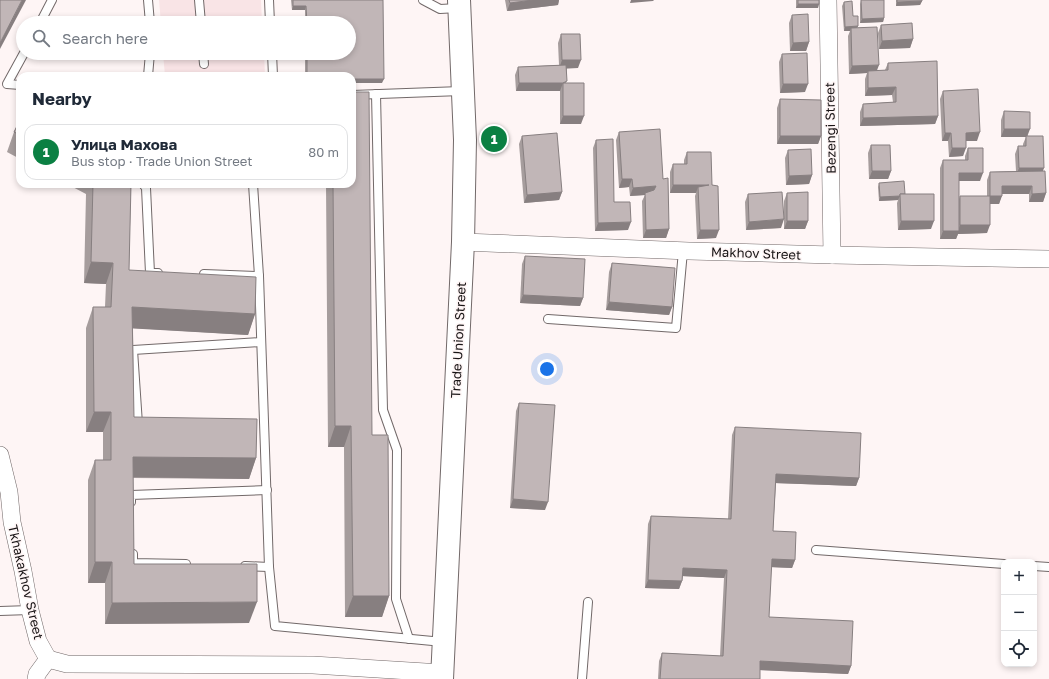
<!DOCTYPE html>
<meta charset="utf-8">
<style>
:root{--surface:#fff;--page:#f2f2f3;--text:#1f2937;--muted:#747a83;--line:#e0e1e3;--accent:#0b8043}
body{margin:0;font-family:"Golos Text",sans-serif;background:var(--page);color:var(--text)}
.controls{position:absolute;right:12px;bottom:12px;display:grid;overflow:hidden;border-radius:8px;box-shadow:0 2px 6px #0003}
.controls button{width:36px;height:36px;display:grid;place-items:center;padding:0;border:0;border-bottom:1px solid var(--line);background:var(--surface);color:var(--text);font:20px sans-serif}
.you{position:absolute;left:547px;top:369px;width:14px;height:14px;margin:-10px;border:3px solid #fff;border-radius:50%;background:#1a73e8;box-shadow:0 0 0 6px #1a73e833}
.badge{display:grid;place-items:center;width:26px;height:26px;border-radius:50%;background:var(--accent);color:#fff;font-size:13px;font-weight:700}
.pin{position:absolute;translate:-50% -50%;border:2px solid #fff;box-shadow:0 1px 4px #0006}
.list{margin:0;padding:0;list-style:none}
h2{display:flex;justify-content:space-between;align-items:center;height:52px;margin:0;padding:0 16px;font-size:17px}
h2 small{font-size:13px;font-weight:400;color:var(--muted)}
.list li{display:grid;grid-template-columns:26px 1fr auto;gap:12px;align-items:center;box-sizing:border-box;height:56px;margin:0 8px 8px;padding:0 8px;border:1px solid var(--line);border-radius:12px}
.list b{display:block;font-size:15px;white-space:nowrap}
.list p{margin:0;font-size:13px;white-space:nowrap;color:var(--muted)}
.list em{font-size:13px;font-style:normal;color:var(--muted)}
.icon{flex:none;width:22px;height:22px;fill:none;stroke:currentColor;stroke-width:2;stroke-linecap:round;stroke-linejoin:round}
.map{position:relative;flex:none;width:1049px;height:679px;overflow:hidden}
.search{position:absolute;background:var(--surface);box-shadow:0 2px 6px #0003;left:16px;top:16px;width:340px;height:44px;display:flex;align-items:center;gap:10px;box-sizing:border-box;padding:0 14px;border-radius:22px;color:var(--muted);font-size:15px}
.panel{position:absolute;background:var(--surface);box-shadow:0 2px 6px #0003;left:16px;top:72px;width:340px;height:116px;border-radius:12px}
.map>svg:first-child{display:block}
.built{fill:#f9e4e6}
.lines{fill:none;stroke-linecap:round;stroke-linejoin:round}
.lane-casing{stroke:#726969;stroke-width:10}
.street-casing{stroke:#726969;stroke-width:18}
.secondary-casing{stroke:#726969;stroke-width:24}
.lane{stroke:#fff;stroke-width:8}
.street{stroke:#fff;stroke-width:17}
.secondary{stroke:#fff;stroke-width:22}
.wall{fill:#a69d9d}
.shaded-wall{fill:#877f80}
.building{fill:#c1b6b7;stroke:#877f80}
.labels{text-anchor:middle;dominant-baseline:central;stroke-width:3;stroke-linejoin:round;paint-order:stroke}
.street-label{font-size:13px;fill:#191516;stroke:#fef5f5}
</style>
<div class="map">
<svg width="1049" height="679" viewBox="0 0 1049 679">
<rect width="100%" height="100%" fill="#fef5f5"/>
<g class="built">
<path d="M159,0H261L262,23H161Z"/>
<path d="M163,53H264L265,76H165Z"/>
</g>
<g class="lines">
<defs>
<g id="lane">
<path d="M148,0L150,23"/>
<path d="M199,0L201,23"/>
<path d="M269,0L270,23"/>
<path d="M423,0L440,9L458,8"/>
<path d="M40,23L52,0"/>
<path d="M203,53L204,64"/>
<path d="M272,53L273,76"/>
<path d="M148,76L150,53"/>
<path d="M20,85L7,84L24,53"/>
<path d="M376,94L383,410L397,450L396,599L409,639"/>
<path d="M352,95L461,91"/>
<path d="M143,184L146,188L150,273H158"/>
<path d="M253,184L259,276L269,567L275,626L443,642"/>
<path d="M204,274L259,276"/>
<path d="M548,319L676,328L683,251"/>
<path d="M138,424L133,350L261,342"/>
<path d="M131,502V495L267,490"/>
<path d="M816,550L1004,564"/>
<path d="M133,554V563L186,564"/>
<path d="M245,566L269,567"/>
<path d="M1034,566L1049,567"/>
<path d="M0,611L30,610"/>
<path d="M582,679L588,602"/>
</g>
<g id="street">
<path d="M828,0L832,255"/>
<path d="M463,242L689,251L832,255L1049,259"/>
<path d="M0,455L9,492L12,522L23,571L30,610L38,641L48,659"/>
<path d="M48,659L67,664L313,665L442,673"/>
<path d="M36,679L37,674L48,659"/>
</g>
<path id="secondary" d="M442,679L463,242L465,140L459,0"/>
</defs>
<use href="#lane" class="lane-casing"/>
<use href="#street" class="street-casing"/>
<use href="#secondary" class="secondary-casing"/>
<use href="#lane" class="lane"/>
<use href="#street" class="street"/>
<use href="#secondary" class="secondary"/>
</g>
<g class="wall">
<path d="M291,0H383L382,83L352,76H305V53H349V23H305V10H292Z"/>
<path d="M505,0H559L558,5L507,11Z"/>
<path d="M796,0H819L818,8H796Z"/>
<path d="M861,0L884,18L883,22L860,23V4Z"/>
<path d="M896,0H922V1L920,5L896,6Z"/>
<path d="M844,2L858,26L857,28L877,71L885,70L888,63L938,116L935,124L860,126V112L863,104L893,102L892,95L865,96V79L867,73L849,74L848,36L850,31H844L842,6Z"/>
<path d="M792,15L809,42L806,51H790L789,23Z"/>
<path d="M881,25L913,39L910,48L879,49L878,33Z"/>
<path d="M561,34L578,68H567L566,83L581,124H560V91H516L515,75L518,67L559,65L558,43Z"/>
<path d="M782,54L805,92L780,93L779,62Z"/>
<path d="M943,91L977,141H966L963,156L949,157L948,141H942L940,99Z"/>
<path d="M780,99L821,136L818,144H777V108Z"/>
<path d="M1004,111L1028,136L1043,171L1046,193L1043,202H1029V194H1002L999,204H990L987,233L958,234L956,239H940V168L943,160H965V156L968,148L980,181H959V199L960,196H987V180L990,172L1016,171L1015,154L1018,146H1023V144L1026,137H1001V120Z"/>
<path d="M20,120V159L7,152L14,132Z"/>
<path d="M619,132L663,179L669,229L666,238H643L642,201L645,195L630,196L629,187L619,188L616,140Z"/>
<path d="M522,136L562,192L559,200L524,203L519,144Z"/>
<path d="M596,140L614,202L628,230L595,231L593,148Z"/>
<path d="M871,145L891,171L888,179H869L868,153Z"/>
<path d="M788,150L812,175L809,184L786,185L785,158Z"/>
<path d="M687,152L712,185L716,238L697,239L695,196L696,193H670V172L673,164H684V160Z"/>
<path d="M879,183L905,194L931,229L898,230L897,203L898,200L879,201L878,187Z"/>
<path d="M67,184H131L129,270L255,314L248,335L133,328L134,417L256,458L249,479L133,478L134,564L249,623L105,624V583H88V480L95,460H103V432H86V328L93,307H105L106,284L84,283L86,194Z"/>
<path d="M326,184H352L372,435L389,596L382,617H345L344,447H328Z"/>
<path d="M787,193L808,221L805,229H784V201Z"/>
<path d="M748,194L781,228L746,230L745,202Z"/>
<path d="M525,256L583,298L580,306L520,303L522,264Z"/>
<path d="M612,263L672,307L669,315L606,310L609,272Z"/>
<path d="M519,403L545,510L510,508L516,411Z"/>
<path d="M735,427L859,478L856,486L776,483L773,531L795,560L792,568L771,567L769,617L851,666L848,674L760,670V679H658L659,661L662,653L720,656L724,578L683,576L682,581L679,589L645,588L648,524L651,516L728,519L732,435Z"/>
</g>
<g class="shaded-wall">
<path d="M22,0H26L0,49V43Z"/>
<path d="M533,0H559L558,5L507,11L510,3Z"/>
<path d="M631,0H654L653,1L630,3Z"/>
<path d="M922,1L920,5L896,6L897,2Z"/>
<path d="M798,4H819L818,8H796Z"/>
<path d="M293,6H306L305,10H292Z"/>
<path d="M884,18L883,22L860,23L862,19Z"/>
<path d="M858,26L856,30L851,28L850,31H844L845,27Z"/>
<path d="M913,39L910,48L879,49L882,41Z"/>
<path d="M809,42L806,51H790L793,43Z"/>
<path d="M562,60H581L578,68L559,69Z"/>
<path d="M879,65L876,73L868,71L867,73L849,74L852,66Z"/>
<path d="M352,79H384L382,83H352Z"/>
<path d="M519,83H563L560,91H516Z"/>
<path d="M783,84H808L805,92L780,93Z"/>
<path d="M896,87L892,95L865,96L868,88Z"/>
<path d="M563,116H584L581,124H560Z"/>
<path d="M938,116L935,124L860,126L863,118Z"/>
<path d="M1004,129H1030L1027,137H1001Z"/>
<path d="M980,132L977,141H963L966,133Z"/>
<path d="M945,133H951L948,141H942Z"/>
<path d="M780,136H821L818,144H777Z"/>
<path d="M952,148H966L963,156L949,157Z"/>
<path d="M1019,168H1044L1041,176H1016Z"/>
<path d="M872,171H891L888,179H869Z"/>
<path d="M959,173H983L980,181H956Z"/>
<path d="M812,175L809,184L786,185L789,176Z"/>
<path d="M622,179H632L629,187L619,188Z"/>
<path d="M673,185H709L698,187L696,193H670Z"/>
<path d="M656,186L653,195L645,193V195L630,196L633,188Z"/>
<path d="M1002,186H1032L1029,194H999Z"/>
<path d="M562,192L559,200L524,203L527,195Z"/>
<path d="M1046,193L1043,202H1029L1032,194Z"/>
<path d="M900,196L898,200L879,201L880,197Z"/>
<path d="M990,196H1002L999,204H987Z"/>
<path d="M784,219L781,228L746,230L749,222Z"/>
<path d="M787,221H808L805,229H784Z"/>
<path d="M901,221H934L931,229L898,230Z"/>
<path d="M631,222L628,230L595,231L598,223Z"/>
<path d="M960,225H990L987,233L958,234L956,239H940L943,231H958Z"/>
<path d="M669,229L666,238H643L646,230Z"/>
<path d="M700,230H719L716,238L697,239Z"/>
<path d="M91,262L113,263L106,284L84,283Z"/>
<path d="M523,295L583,298L580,306L520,303Z"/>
<path d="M609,302L672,307L669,315L606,310Z"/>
<path d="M132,307L255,314L248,335L125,328Z"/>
<path d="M94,412H111L103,432H86Z"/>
<path d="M335,426H351L344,447H328Z"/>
<path d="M133,457L256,458L249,479L126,477Z"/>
<path d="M776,474L859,478L856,486L773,483Z"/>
<path d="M513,499L548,502L545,510L510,508Z"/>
<path d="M772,559L795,560L792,568L769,567Z"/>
<path d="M95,562H112L105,583H88Z"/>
<path d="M683,568L727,570L724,578L680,576Z"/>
<path d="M648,580L682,581L679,589L645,588Z"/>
<path d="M353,596H389L382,617H345Z"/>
<path d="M257,602L249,623L105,624L112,603Z"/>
<path d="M760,661L851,666L848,674L757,670Z"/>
</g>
<g class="building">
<path d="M0,0H22L0,43Z"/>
<path d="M293,0H383L384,79H352V76H307V53H349V23H307L306,6H293Z"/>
<path d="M509,0H533L510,3Z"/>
<rect x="798" y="0" width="21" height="4"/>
<path d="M861,0H884V18L862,19Z"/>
<path d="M897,0H922V1L897,2Z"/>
<path d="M852,1L853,16H858V26L845,27L844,2Z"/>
<path d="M808,14L809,42L793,43L792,15Z"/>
<path d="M912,23L913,39L882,41L881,25Z"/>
<path d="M877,27L879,65L852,66L851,28Z"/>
<path d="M561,34H580L581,60H562Z"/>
<path d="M807,53L808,84H783L782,54Z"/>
<path d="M937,61L938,116L863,118V104L896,102V87L868,88V71L888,70V63Z"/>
<path d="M566,65L567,81L563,83H584V116H563V83H519L518,67Z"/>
<path d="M978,89L980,132L966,133V148H952L951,133H945L943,91Z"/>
<path d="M352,92H369L372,435H388L389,596H353L351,426H335L333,184H352Z"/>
<path d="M780,99L821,100V136H780Z"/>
<path d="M1004,111L1030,112V129H1004Z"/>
<path d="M20,120V135L14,132Z"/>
<path d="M660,129L663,179L668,178L669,229L646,230L645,193L654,190L656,186L633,188L632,179H622L619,132Z"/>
<path d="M557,133L562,192L527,195L522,136Z"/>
<path d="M1026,136H1043L1044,168H1019L1018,146H1026Z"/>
<path d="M613,139L614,202H630L631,222L598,223L596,140Z"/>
<path d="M871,145H890L891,171H872Z"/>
<path d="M968,148H983V173H959V231H943V160H968Z"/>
<path d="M811,149L812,175L789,176L788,150Z"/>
<path d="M687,152H711L712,185L718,186L719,230H700L698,187L709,185H673V164H687Z"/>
<path d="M1045,171L1046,193L1032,194V186H1002V196H990V225H960V196H990V172Z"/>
<path d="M904,181L905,194H900V196L880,197L879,183Z"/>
<path d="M93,184H131L129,270L256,277L255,314L132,307L134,417L257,419L256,458L133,457L134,564H257V602L112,603V562H95V460H111V412H94L93,307H111L113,263L91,262Z"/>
<path d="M782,192L784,219L749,222L748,194Z"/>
<path d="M808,192V221H787V193Z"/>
<path d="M900,194H934V221H901Z"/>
<path d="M525,256L585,259L583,298L523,295Z"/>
<path d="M612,263L675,268L672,307L609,302Z"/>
<path d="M519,403L555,405L548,502L513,499Z"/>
<path d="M735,427L861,433L859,478L776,474L773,531L796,532L795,560L772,559L769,617L853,621L851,666L760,661V679H660L662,653L723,656L727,570L683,568L682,581L648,580L651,516L731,519Z"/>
</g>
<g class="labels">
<g class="street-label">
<text transform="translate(830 128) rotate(-91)">Bezengi Street</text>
<text transform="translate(756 253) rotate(2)">Makhov Street</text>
<text transform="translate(458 340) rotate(-87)">Trade Union Street</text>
<text transform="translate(26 582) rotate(77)">Tkhakakhov Street</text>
</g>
</g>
</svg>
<div class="controls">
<button>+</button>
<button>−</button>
<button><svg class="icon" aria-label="locate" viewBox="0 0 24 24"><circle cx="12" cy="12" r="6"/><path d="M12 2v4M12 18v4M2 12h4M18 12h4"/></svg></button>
</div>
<div class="you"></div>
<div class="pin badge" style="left:494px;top:139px">1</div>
<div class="search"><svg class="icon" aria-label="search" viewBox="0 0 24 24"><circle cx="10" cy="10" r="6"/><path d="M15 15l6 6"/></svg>Search here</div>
<section class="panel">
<h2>Nearby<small></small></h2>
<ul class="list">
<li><span class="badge">1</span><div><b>Улица Махова</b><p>Bus stop · Trade Union Street</p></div><em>80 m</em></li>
</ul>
</section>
</div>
